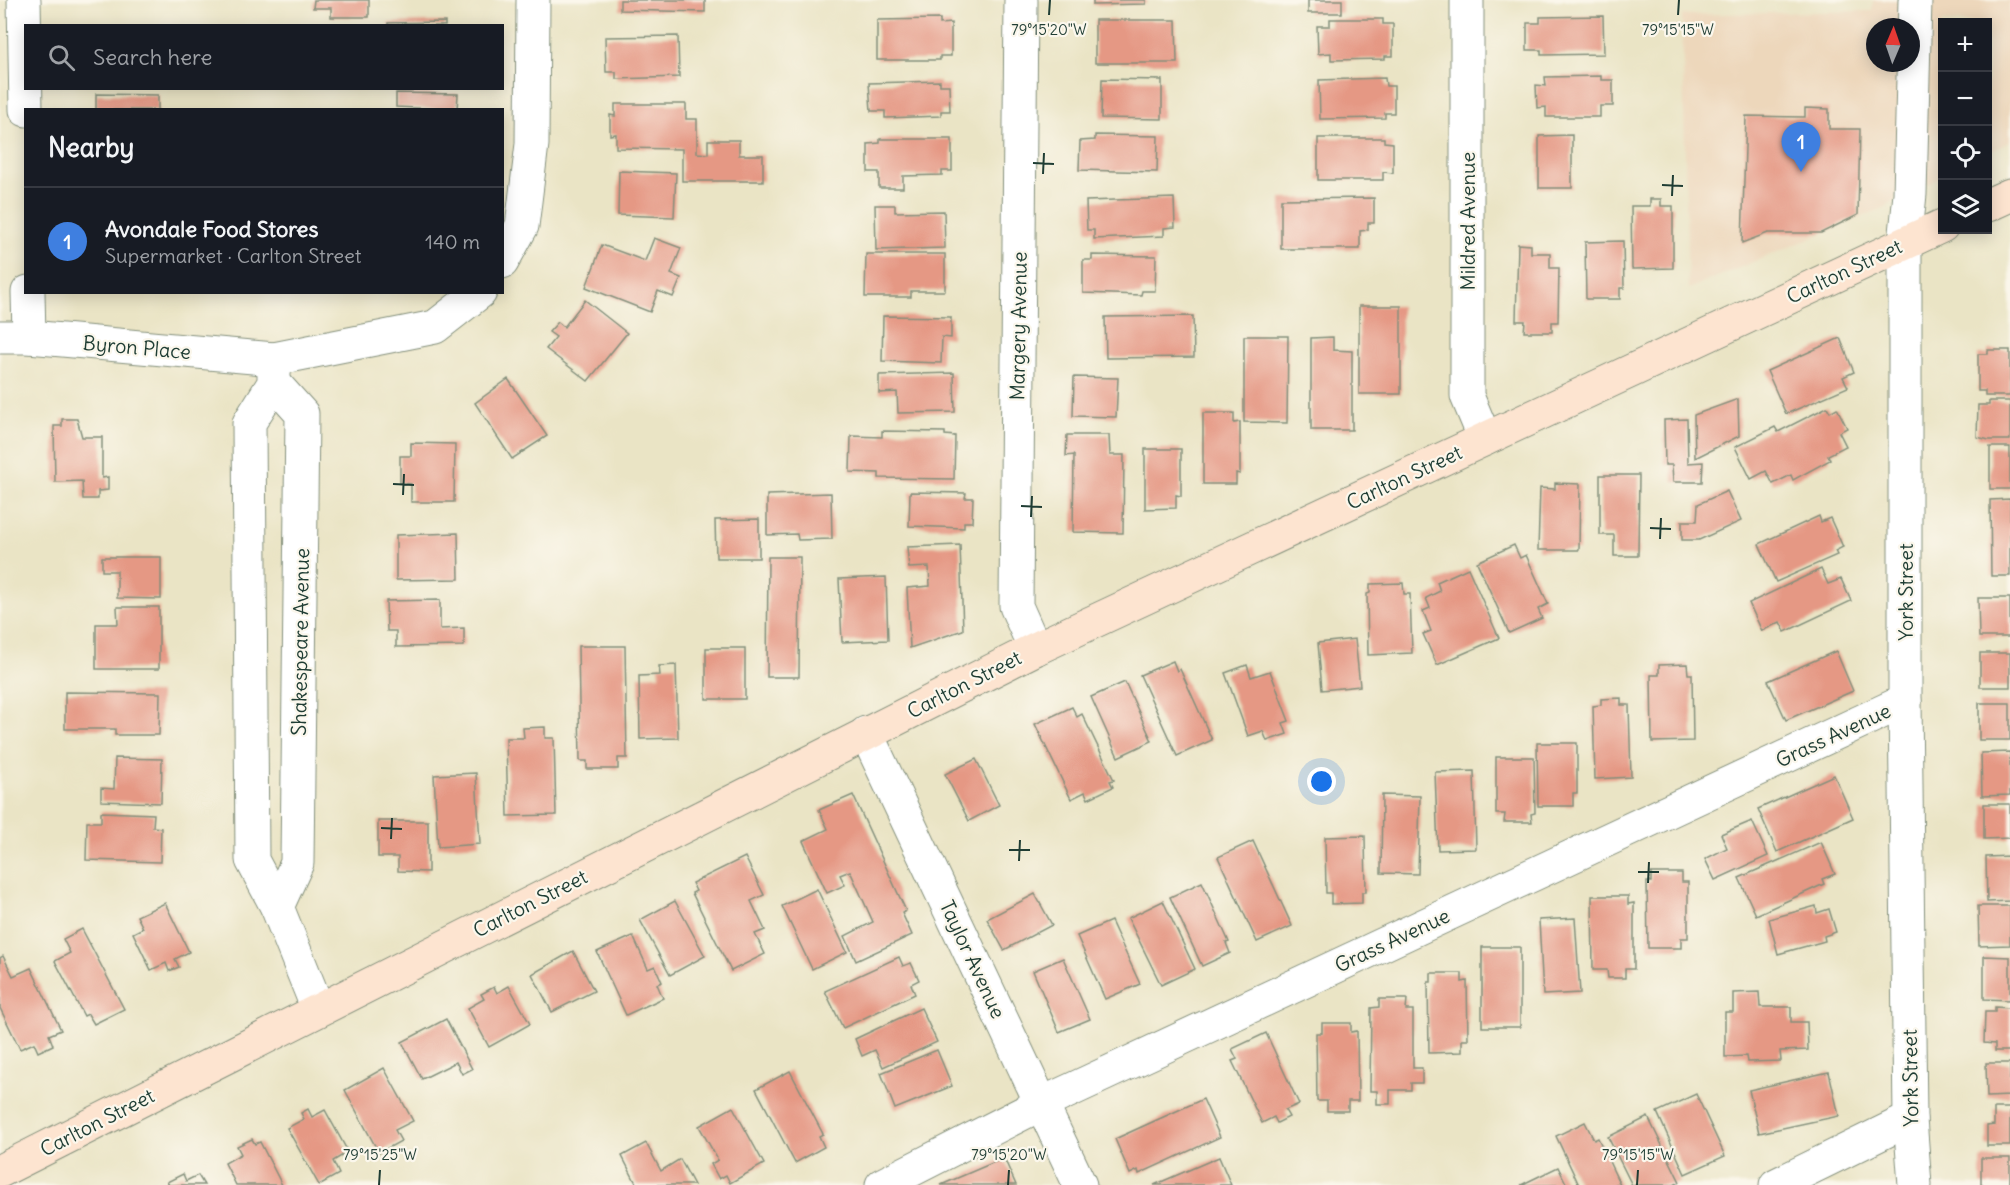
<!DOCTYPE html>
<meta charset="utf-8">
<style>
:root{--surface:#171b24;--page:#20242c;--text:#f1f3f6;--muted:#9ea1a6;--line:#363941;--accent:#0f766e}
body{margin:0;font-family:Delius,sans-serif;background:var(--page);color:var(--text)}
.controls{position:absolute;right:18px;top:18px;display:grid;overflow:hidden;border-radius:0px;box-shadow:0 3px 15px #0003}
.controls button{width:54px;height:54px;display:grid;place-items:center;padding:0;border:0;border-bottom:2px solid var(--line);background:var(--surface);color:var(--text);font:30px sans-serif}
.compass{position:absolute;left:1866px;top:18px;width:54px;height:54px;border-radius:50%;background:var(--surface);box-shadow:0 3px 15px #0003;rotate:2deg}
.you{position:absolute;left:1322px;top:782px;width:21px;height:21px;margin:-15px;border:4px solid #fff;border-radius:50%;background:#1a73e8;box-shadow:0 0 0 9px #1a73e833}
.badge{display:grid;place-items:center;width:39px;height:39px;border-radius:50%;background:var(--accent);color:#fff;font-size:20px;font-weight:700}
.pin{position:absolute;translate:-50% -50px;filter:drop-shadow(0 2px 3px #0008)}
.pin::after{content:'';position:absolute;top:32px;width:21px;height:18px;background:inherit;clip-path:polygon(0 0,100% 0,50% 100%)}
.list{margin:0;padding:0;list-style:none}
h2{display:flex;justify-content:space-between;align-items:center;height:78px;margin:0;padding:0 24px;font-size:26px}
h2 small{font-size:20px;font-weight:400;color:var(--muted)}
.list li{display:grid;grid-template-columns:39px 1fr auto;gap:18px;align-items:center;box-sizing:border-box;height:108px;padding:0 24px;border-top:2px solid var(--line)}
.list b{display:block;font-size:22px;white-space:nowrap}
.list p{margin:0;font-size:20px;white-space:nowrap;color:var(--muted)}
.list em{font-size:20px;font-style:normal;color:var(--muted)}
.icon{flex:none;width:33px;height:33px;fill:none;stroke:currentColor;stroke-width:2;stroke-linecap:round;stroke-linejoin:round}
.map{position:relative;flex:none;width:2010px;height:1185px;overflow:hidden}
.search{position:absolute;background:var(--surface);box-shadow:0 3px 15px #0003;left:24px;top:24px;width:480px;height:66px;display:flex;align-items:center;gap:15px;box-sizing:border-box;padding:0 21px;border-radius:0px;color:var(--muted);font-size:22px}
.panel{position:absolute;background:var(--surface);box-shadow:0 3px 15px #0003;left:24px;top:108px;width:480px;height:186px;border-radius:0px}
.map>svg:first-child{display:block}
.built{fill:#edd7bb;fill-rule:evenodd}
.building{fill:#e59884}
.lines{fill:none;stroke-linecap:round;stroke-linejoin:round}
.minor-casing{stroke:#84907c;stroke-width:35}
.secondary-casing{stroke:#84907c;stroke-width:35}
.minor{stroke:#fff;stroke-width:33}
.secondary{stroke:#fde4d0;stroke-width:33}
.ticks{fill:none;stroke:#1f3d34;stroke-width:2}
.labels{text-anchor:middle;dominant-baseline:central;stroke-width:4.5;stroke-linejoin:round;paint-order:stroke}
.street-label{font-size:20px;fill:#1f3d34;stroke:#fbf7ec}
.ticks-label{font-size:15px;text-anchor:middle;fill:#1f3d34;stroke:#fbf7ec;stroke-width:4.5;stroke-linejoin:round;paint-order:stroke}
</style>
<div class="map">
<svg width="2010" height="1185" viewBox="0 0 2010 1185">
<rect width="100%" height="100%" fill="#fbf7ec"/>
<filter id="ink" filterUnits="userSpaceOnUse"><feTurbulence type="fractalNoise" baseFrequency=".0167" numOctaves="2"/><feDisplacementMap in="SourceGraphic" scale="12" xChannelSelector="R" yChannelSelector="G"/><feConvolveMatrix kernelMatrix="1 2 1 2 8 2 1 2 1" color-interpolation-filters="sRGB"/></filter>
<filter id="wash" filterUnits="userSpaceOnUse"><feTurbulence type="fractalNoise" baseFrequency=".008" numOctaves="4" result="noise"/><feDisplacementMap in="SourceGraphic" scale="24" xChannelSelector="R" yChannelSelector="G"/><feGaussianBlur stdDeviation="1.35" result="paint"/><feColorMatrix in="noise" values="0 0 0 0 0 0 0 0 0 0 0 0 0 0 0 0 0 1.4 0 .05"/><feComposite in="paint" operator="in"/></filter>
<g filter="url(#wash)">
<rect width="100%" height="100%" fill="#eae4c5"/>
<path class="built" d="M1873,0H2010V141L1988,153V22H1942V177L1881,209L1688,289L1682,15L1872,11ZM1875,27H1911V63H1875Z"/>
<g id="blocks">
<g class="building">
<path d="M314,0H369V17H331V8H313Z"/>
<path d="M620,0H705V12L620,10Z"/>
<path d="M1093,0H1146V4L1093,5Z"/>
<rect x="1308" y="0" width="34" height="13"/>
<path d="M1603,16L1604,54L1541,55V50H1527V23H1540V17Z"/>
<path d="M940,19V24L951,23V56H940V60H877V20Z"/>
<path d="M1330,19H1383V24H1393V56H1385V59L1331,60V53L1318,54L1317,26H1330Z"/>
<path d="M1095,20H1176L1177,63H1095Z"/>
<path d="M445,22V26H388V23Z"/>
<path d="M678,36L679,77L616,79V72H606L605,37Z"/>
<path d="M1601,76V80H1613V106H1600V117H1546V107L1537,108L1536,85L1546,86L1545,77Z"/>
<path d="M1385,78L1386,86H1394V113H1385V118L1320,119L1319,80Z"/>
<path d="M1102,79L1162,80V119L1101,118Z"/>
<path d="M940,81V85H949L950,111H941V116L885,118V111H871L869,83Z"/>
<path d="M396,93L458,94L457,110L396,107Z"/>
<path d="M96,94L158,95V110H96Z"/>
<path d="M615,104H686V119H697V153L708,154V140H739V155H763V181H682V149L616,148V134L610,135V115L615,116Z"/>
<path d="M1805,108L1829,109V129H1860L1858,215L1821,233H1768L1742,243L1746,116L1805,117Z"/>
<path d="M1095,135L1158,136L1157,172L1079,170L1080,141L1095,140Z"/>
<path d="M1572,135V188H1539V136Z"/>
<path d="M1318,138H1384V142L1393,143V173L1383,172V180H1318Z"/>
<path d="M880,139H952V171H942V175L903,176V188H879V172H868V144L880,143Z"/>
<path d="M619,171L676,173L674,217L618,215Z"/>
<path d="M1174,198L1175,227L1164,228V236L1094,239V230H1087L1086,201Z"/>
<path d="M1374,198V223H1368V230L1360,231V249H1281V199Z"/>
<path d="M1650,199H1661V206H1673V268L1632,269L1631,206H1650Z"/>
<path d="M875,205H895V212L944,211L945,248L876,250Z"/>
<path d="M654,238L681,248L671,274L681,278L673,297L658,291L650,312L586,287L602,245L645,261Z"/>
<path d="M1623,241L1624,288H1620V299H1586L1585,242Z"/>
<path d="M1518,244L1531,245V253H1550V268H1559L1558,322H1552V332H1524L1525,321H1516Z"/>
<path d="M866,254H945V291H911V297H865Z"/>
<path d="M1092,255L1156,256L1155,291H1142L1141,295L1083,293V260H1092Z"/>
<path d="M585,300L627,333L588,381L546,349L556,337L549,332L558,322L564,327Z"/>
<rect x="1359" y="306" width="42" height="88"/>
<path d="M883,316L951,317V338L942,337L941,363L882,361Z"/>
<path d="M1193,316L1194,357L1106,358L1105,317Z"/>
<path d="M1244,336H1288L1287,423L1244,422Z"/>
<path d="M1333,337V350L1352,351V430H1311V338Z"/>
<path d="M1840,338L1854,372L1843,377L1848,387L1786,414L1767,371Z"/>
<path d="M1988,350H2010V396H1985V391H1978V354H1988Z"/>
<path d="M954,373L955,412L898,413L897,392L879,393V375Z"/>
<path d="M1074,377L1118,378L1116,417L1073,416Z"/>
<path d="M508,379L547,436L512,459L475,403Z"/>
<path d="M1738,399L1739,436L1695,458L1694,415Z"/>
<path d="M1989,401H2010V440H1989L1977,437L1978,405H1989Z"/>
<path d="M1827,407L1830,412L1837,408L1847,428L1839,432L1846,446L1828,455L1830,460L1793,480L1791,475L1773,484L1766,471L1751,479L1735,447L1775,427L1778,432Z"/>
<path d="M1203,413H1234V423L1240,422V474L1236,473V484H1203Z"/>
<path d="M62,419H77L82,437H102V478L108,477V490L98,491V499H83L82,481L55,482L54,426H62Z"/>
<path d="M1687,419L1688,463L1703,462L1702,482H1673L1672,465H1665L1664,420Z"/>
<path d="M882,431L945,432V435L955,436L954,479L879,478V473L850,472L851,436L882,437Z"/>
<path d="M1067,435H1109L1110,455H1124L1123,533L1073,532L1074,455L1066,456Z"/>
<path d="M411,443L455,444L454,502H411V484L400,483V456H411Z"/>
<rect x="1990" y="447" width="20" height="42"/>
<path d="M1145,449H1181V496L1176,495V508L1145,509Z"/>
<path d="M1600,475H1639L1638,556H1614V535H1600Z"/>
<path d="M1555,483L1580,484L1579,550H1538L1540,488L1555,489Z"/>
<path d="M1727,491L1741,521L1699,540H1682V521H1697L1698,504Z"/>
<path d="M910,492L966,493L965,498H973L972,522H964V528L909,526Z"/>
<path d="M831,493L832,539L798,540L797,534L767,535V495Z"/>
<path d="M2010,499V576H1991L1990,500Z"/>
<path d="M1819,516L1821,522L1830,518L1843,547L1835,551L1837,555L1776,582L1759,544Z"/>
<path d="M759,519V558H716L715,520Z"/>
<path d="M458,533L459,579L396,580V535Z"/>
<path d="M960,545L963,630L910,648L907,588L930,586L929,567L909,568L907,547Z"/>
<path d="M1514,545L1520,558L1526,555L1548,604L1538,609L1542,618L1509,633L1477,562Z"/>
<path d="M102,557H161V599L117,598V571H102Z"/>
<path d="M768,557H800L799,677H767Z"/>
<path d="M1468,568L1499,638L1437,665L1423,634L1431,631L1423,611L1430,608L1426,598L1440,591L1437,582Z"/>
<path d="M1821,569L1828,584L1841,579L1851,601L1785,632L1780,622L1762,631L1749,603Z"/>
<path d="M886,577L888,640L842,642L839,579Z"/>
<path d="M1403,583L1404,594H1410L1412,653L1368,655L1367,594L1370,593V584Z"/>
<path d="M1978,598H2010V637H1979Z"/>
<path d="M440,600V629L464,628V646L396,647V631H387L386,601Z"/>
<path d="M117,607H159V669H96V624H118Z"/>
<path d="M1355,639L1360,686L1322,690L1318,643Z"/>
<path d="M578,646H625L627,758H618V769H587V761H580Z"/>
<rect x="706" y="648" width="39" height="51"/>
<path d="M1836,651L1853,691L1786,720L1768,681Z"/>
<rect x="1980" y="653" width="30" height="34"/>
<path d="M1173,661L1177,671L1180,669L1212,740L1177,756L1140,675Z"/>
<path d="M1687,664L1688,674H1692L1693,741L1652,742L1651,675H1659V665Z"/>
<path d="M676,665L678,738L640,739L639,676L660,675L659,666Z"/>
<path d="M1247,665L1251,677L1270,671L1289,721L1283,723L1287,734L1267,741L1263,731L1248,736L1225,673Z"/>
<path d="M1125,682L1152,741L1118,757L1091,697Z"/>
<path d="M65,692L160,693L159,735H115V729H65Z"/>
<path d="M1621,698V705H1629L1631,777L1595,779L1593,706L1601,705V699Z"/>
<rect x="1979" y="703" width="31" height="37"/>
<path d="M1072,707L1077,717L1082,714L1114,780L1110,781L1113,787L1088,799L1085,792L1071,799L1035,724Z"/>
<path d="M545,727V738H554L556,815L508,816L506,738H524L523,728Z"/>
<path d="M1537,743H1577V793H1573V806H1538Z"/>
<path d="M2010,752V795L1982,796L1981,753Z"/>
<path d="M1496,757H1534L1535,813L1531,814L1532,822H1504L1505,814H1496Z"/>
<path d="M115,758L162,759L161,803L101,801V788L114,789Z"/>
<path d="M976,759L999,805L969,821L945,774Z"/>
<path d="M1474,771L1476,849L1438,850L1435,772Z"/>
<path d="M476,773L480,844L438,847L434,775Z"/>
<path d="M1834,775L1853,818L1777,852L1758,809Z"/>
<path d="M853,795L906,911L902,913L912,935L856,961L845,936L873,922L850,871L840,875L845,885L827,893L803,841L828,829L819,810Z"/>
<path d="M1382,795L1420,796L1418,874L1381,873Z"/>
<path d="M1984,804H2010V838L1984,839Z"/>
<path d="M101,812L154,814L153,827L161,828L160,862L86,860L87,822H101Z"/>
<path d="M378,821H428V872L398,871V857H378Z"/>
<path d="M1752,821L1768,856L1715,880L1705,859L1727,848L1721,834Z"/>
<path d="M1365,836L1366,892H1362V903L1331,904V893H1326L1325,837Z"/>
<path d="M1253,841L1292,926L1257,942L1218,857Z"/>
<path d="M1821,842L1835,874L1822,879L1824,884L1756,915L1739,878Z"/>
<path d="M2010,856V901L1987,902L1986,857Z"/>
<path d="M745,857L764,895L751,901L765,930L755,934L765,954L731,971L692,893L696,891L692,883Z"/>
<path d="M1651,873H1682V882H1688V938H1681V948H1648L1647,882H1651Z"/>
<path d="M1202,882L1229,942L1226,943L1230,953L1202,966L1170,897Z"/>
<path d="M817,889L847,952L812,969L782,906Z"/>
<path d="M1035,894L1052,925L1004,950L987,919Z"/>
<path d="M1592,896H1628V904L1634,903V969H1625V978H1608L1607,970H1593Z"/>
<path d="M675,901L705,956L670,975L640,920Z"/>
<path d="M1163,901L1195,969L1161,985L1128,918Z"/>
<path d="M165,903L189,952L175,959L179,967L169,971L166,963L151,970L133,933L143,928L137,916Z"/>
<path d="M1816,906L1817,913L1829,909L1836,932L1824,936L1825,941L1778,954L1769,919Z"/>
<path d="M1978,906H2010V945L1979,946Z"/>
<path d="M1575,918L1580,993L1543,995L1539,920Z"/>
<path d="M1111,921L1140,984L1105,999L1077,936Z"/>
<path d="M82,929L124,1009L94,1024L88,1014L84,1016L55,961L70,953L63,939Z"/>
<path d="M633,936L648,969L655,966L662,982L657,984L663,998L626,1015L597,952Z"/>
<rect x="1482" y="947" width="38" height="80"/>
<path d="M573,951L594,991L552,1012L532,974Z"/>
<path d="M3,956L13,976L31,968L61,1030L49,1035L53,1045L38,1052L34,1043L20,1049L0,1008V958Z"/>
<path d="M1984,956L2010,957V1000L1984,999Z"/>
<path d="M899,957L903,966L911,963L919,980L911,984L915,994L843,1028L825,991Z"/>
<path d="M1063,958L1090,1019L1059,1032L1033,971Z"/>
<path d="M1431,973H1462V982L1467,981L1468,1040H1462V1052L1429,1053L1428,982H1431Z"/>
<path d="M509,986L530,1024L489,1047L468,1008L484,999L481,994L494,987L497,993Z"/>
<path d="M1759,992L1760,1007H1791V1022H1807L1808,1050L1780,1051L1781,1061L1747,1062L1746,1056L1725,1057V1012H1733V993Z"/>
<path d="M1379,999H1407L1406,1010H1413V1068H1422V1083H1411V1090H1390V1104H1377V1091H1370L1371,1008L1379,1007Z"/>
<path d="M1995,1007L2010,1008V1051H1995V1044L1984,1043L1985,1012H1995Z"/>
<path d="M921,1008L937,1042L883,1067L875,1050L862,1056L855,1039Z"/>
<path d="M446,1019L472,1069L462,1074L456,1062L422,1079L402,1042Z"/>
<path d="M1322,1023H1351V1032L1357,1031L1358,1101H1348V1111H1327V1101H1317L1316,1033H1322Z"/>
<path d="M1266,1033L1299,1104L1285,1110L1289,1117L1277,1123L1274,1117L1262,1123L1232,1061L1237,1059L1232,1049Z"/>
<path d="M937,1050L952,1086L895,1109L881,1073Z"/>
<path d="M1986,1063H2010V1096L1987,1097Z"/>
<path d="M384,1068L413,1121L395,1130L401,1141L379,1153L345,1090Z"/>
<path d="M790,1071L823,1134L819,1136L824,1147L795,1163L756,1089Z"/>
<path d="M1829,1072L1839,1116L1759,1133L1749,1090Z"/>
<path d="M1696,1094L1725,1156L1685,1174L1657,1112Z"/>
<path d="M1203,1099L1220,1137L1139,1174L1138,1170L1130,1174L1115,1139Z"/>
<path d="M733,1107L764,1164L730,1183L726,1175L719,1179L711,1164L718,1160L699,1126Z"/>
<path d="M1994,1108H2010V1146H1987V1126L1994,1125Z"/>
<path d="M308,1109L312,1117L325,1110L348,1152L333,1161L339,1174L319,1185L287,1128L304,1119L301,1113Z"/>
<path d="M1648,1117L1680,1182L1674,1185H1632L1608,1137Z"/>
<path d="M1585,1122L1594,1140L1598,1138L1620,1185H1579L1556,1136Z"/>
<path d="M252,1139L255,1144L260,1142L282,1185H236L225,1163L241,1154L237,1146Z"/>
<path d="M646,1143L661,1171L680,1159L694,1185H637L622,1156Z"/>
<path d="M1219,1157L1231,1185H1154Z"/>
<path d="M1004,1158L1016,1185H941Z"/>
<rect x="1981" y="1158" width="29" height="27"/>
<path d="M1558,1167L1567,1185H1521Z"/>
<path d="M183,1174L186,1181L198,1175L204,1185H169L167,1182Z"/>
</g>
</g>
</g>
<g filter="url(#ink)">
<use href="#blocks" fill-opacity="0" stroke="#84907c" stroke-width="1.5"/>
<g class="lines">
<defs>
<g id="minor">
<path d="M24,0L26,110"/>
<path d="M1021,0L1016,606L1035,649"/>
<path d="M1467,0V396L1485,439"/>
<path d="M502,262L522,226L532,144L533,0"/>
<path d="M28,292L29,337"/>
<path d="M0,337H29L274,359"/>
<path d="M274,383L302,414L297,863L277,907"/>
<path d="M866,733L1080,1185"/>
<path d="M318,1009L277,907L252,860L249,423L274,383V359L435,327L480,292"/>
<path d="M882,1185L1041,1104L1905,701"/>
<path d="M1776,1185L1910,1119"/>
<path d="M1915,1185L1910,1119L1905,701V243L1910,194L1915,0"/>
</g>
<g id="secondary">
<path d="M1988,205L2010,195"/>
<path d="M0,1171L1035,649L1942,226"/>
</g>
</defs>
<use href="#minor" class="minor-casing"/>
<use href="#secondary" class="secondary-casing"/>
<use href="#minor" class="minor"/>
<use href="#secondary" class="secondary"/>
</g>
</g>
<path class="ticks" d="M1049,15L1050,0M1678,15L1679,0M1033,163L1054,164M1043,174L1044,153M1662,185L1683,186M1672,196L1673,175M393,484L414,485M403,495L404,474M1021,506L1042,507M1031,517L1032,496M1650,528L1671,529M1660,539L1661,518M381,828L402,829M391,839L392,818M1009,850H1030M1019,861L1020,840M1638,872H1659M1648,883L1649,862M379,1185L380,1170M1008,1185L1009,1170M1637,1185L1638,1170"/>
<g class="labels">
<g class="street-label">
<text transform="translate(1467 221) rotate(-90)">Mildred Avenue</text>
<text transform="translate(1844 271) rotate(-25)">Carlton Street</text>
<text transform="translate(1018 326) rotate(-89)">Margery Avenue</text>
<text transform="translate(137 347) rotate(5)">Byron Place</text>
<text transform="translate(1404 477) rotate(-25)">Carlton Street</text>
<text transform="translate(1905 592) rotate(-90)">York Street</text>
<text transform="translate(300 642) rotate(-89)">Shakespeare Avenue</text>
<text transform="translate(964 684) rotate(-27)">Carlton Street</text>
<text transform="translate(1833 735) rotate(-25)">Grass Avenue</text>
<text transform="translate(530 903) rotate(-27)">Carlton Street</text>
<text transform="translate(1392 940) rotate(-25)">Grass Avenue</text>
<text transform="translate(973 959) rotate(65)">Taylor Avenue</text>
<text transform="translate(1910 1078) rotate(-91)">York Street</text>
<text transform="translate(97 1122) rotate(-27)">Carlton Street</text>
</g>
</g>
<g class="ticks-label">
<text x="1049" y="35">79°15'20"W</text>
<text x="1678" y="35">79°15'15"W</text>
<text x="380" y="1160">79°15'25"W</text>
<text x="1009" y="1160">79°15'20"W</text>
<text x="1638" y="1160">79°15'15"W</text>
</g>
</svg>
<div class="controls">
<button>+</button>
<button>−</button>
<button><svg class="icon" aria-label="locate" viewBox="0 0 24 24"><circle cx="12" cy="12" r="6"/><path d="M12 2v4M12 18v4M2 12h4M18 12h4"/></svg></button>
<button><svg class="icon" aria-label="layers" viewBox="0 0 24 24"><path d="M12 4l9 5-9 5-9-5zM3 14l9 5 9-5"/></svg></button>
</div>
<svg class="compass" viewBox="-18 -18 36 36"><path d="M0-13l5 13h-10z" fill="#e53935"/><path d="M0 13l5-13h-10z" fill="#9ea1a6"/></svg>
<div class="you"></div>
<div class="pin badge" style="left:1801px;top:172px;background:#3f7fe0">1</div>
<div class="search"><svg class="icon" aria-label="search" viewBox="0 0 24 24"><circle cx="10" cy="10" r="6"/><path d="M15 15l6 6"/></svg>Search here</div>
<section class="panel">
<h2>Nearby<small></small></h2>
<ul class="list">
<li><span class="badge" style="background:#3f7fe0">1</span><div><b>Avondale Food Stores</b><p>Supermarket · Carlton Street</p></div><em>140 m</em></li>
</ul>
</section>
</div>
